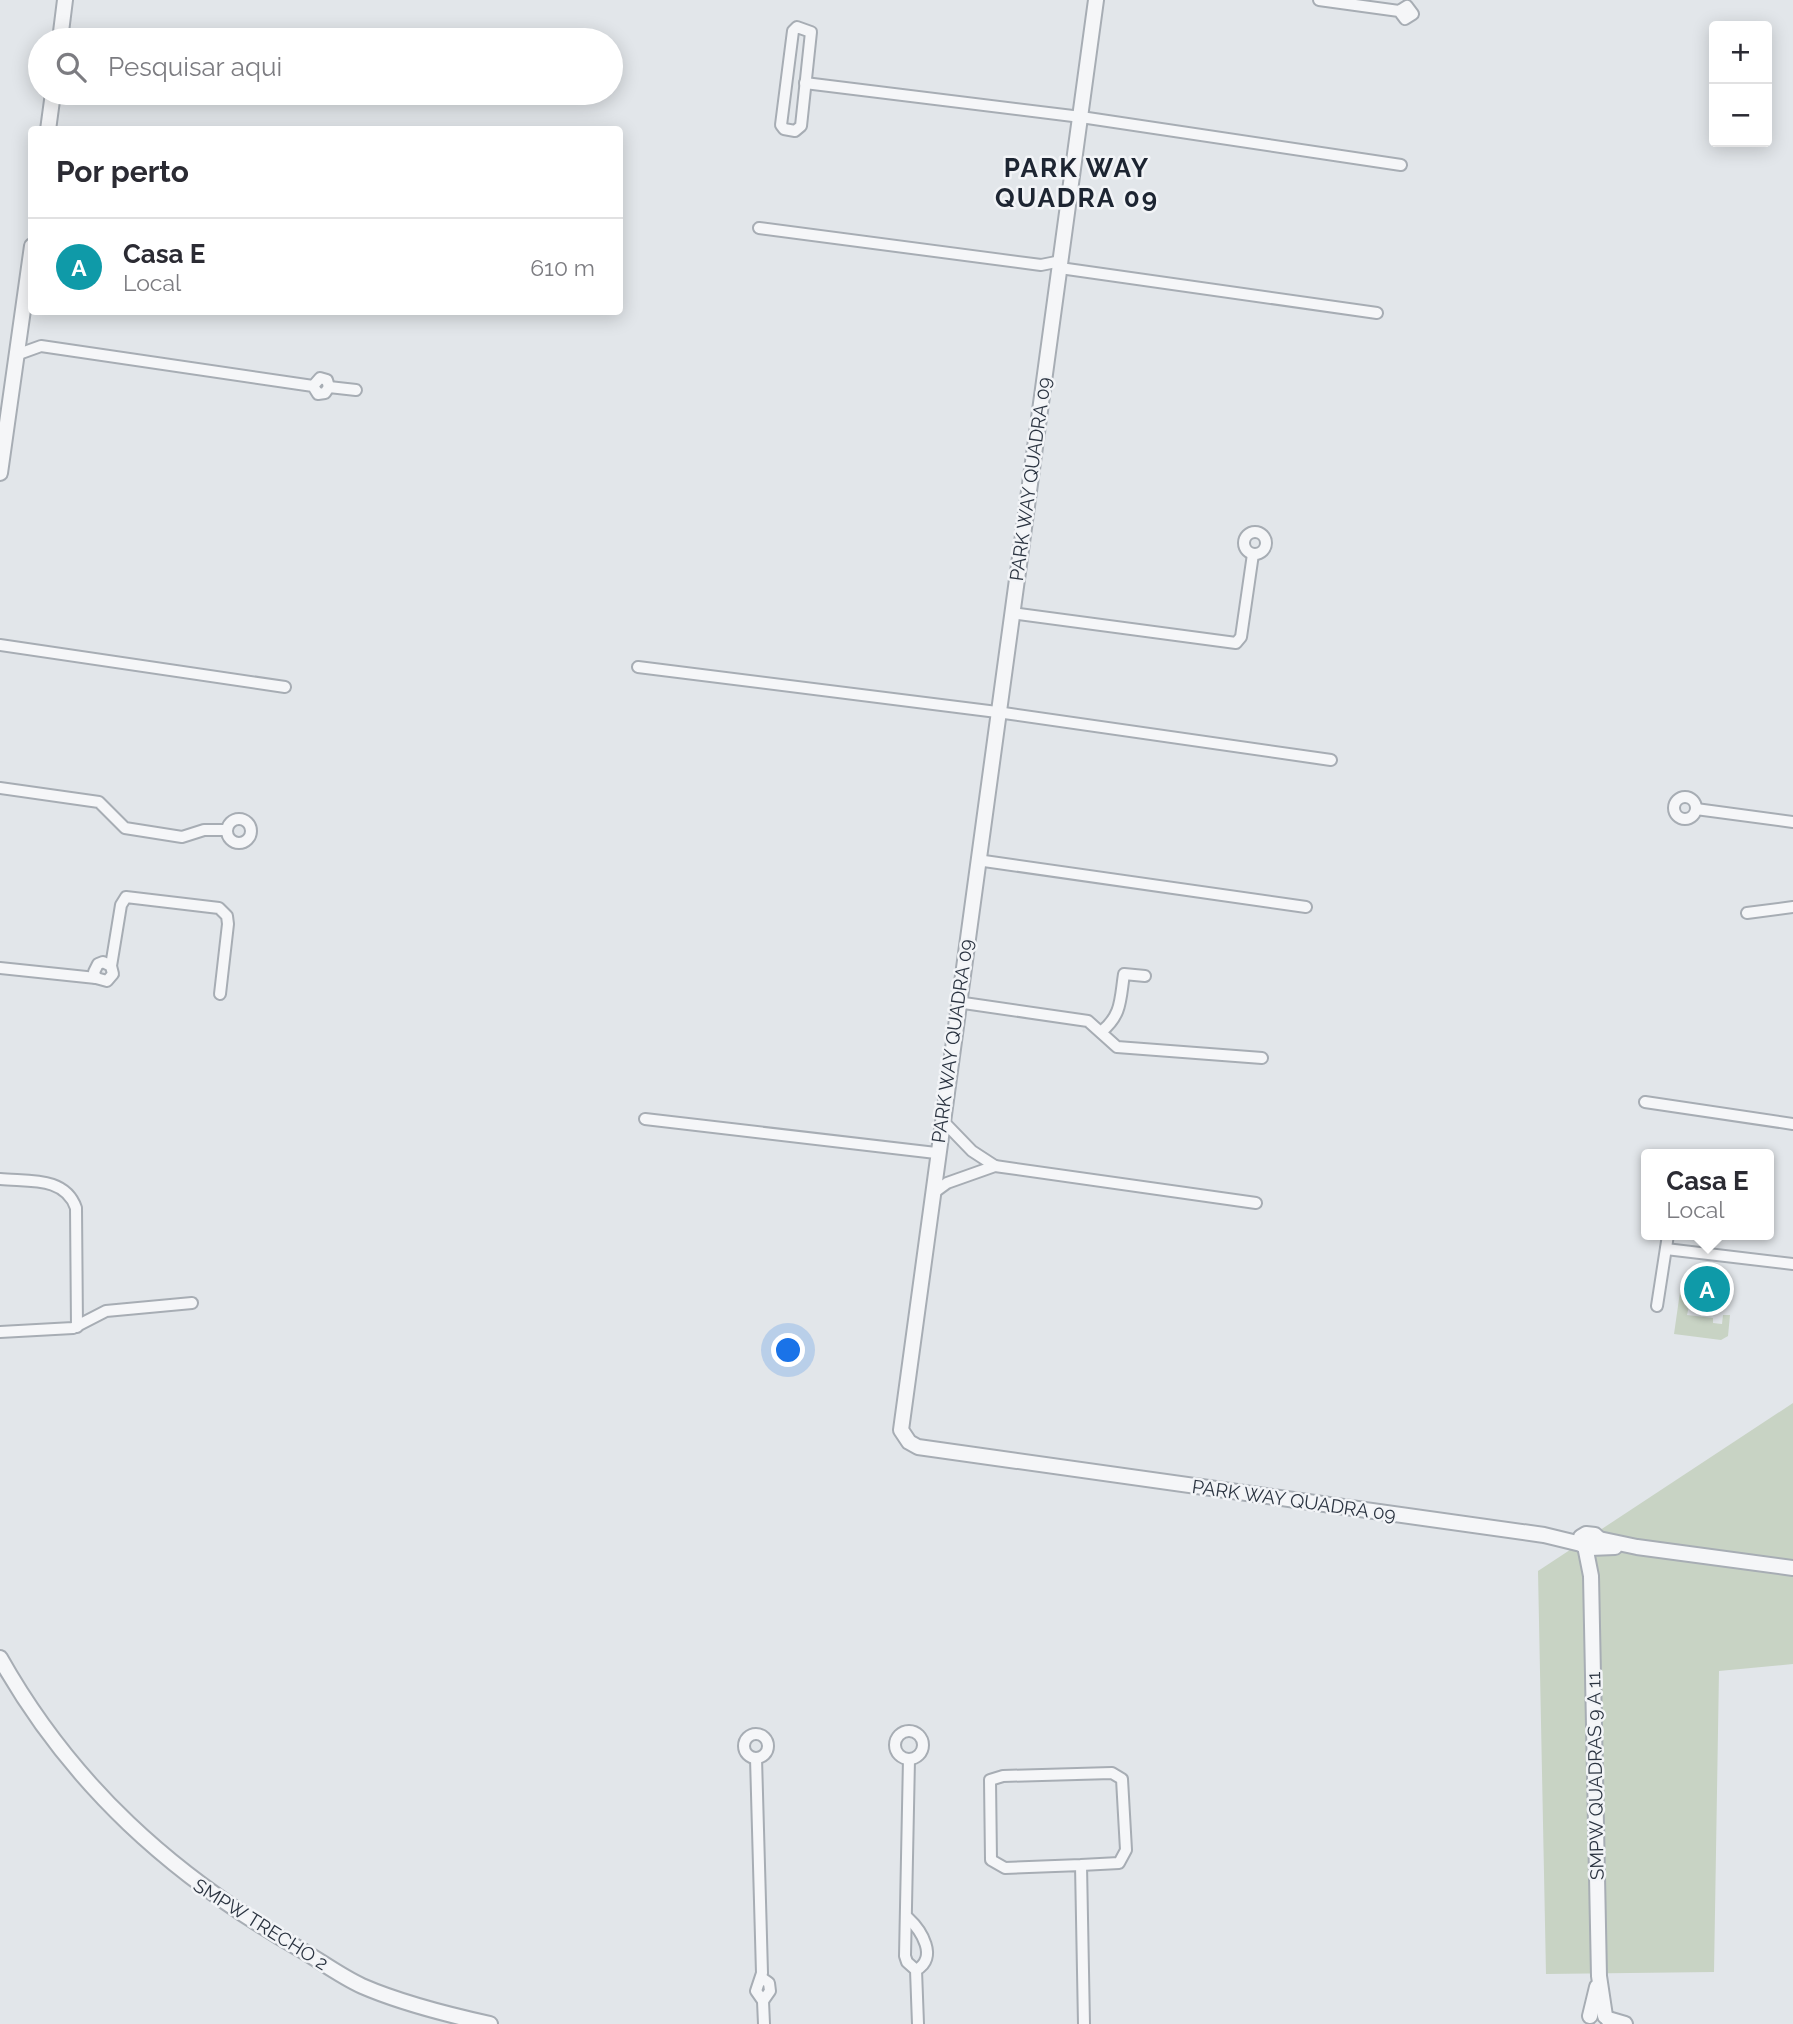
<!DOCTYPE html>
<html lang="pt">
<meta charset="utf-8">
<style>
:root{--surface:#fff;--page:#f2f2f3;--text:#2b2b33;--muted:#7c7c81;--line:#e1e1e2;--accent:#c84f64}
body{margin:0;font-family:Raleway,sans-serif;background:var(--page);color:var(--text)}
.controls{position:absolute;right:21px;top:21px;display:grid;overflow:hidden;border-radius:7px;box-shadow:0 4px 18px #0003}
.controls button{width:63px;height:63px;display:grid;place-items:center;padding:0;border:0;border-bottom:2px solid var(--line);background:var(--surface);color:var(--text);font:35px sans-serif}
.you{position:absolute;left:789px;top:1351px;width:24px;height:24px;margin:-18px;border:5px solid #fff;border-radius:50%;background:#1a73e8;box-shadow:0 0 0 10px #1a73e833}
.badge{display:grid;place-items:center;width:46px;height:46px;border-radius:50%;background:var(--accent);color:#fff;font-size:23px;font-weight:700}
.pin{position:absolute;translate:-50% -50%;border:4px solid #fff;box-shadow:0 2px 7px #0006}
.popup{position:absolute;left:1641px;top:1149px;width:133px;height:91px;box-sizing:border-box;display:grid;place-content:center;border-radius:7px;background:var(--surface);filter:drop-shadow(0 2px 5px #0005);font-size:23px;white-space:nowrap;color:var(--muted)}
.popup b{font-size:26px;color:var(--text)}
.popup::after{content:'';position:absolute;left:50%;top:100%;margin-left:-14px;border:14px solid transparent;border-top-color:var(--surface)}
.list{margin:0;padding:0;list-style:none}
h2{display:flex;justify-content:space-between;align-items:center;height:91px;margin:0;padding:0 28px;font-size:30px}
h2 small{font-size:23px;font-weight:400;color:var(--muted)}
.list li{display:grid;grid-template-columns:46px 1fr auto;gap:21px;align-items:center;box-sizing:border-box;height:98px;padding:0 28px;border-top:2px solid var(--line)}
.list b{display:block;font-size:26px;white-space:nowrap}
.list p{margin:0;font-size:23px;white-space:nowrap;color:var(--muted)}
.list em{font-size:23px;font-style:normal;color:var(--muted)}
.icon{flex:none;width:38px;height:38px;fill:none;stroke:currentColor;stroke-width:2;stroke-linecap:round;stroke-linejoin:round}
.map{position:relative;flex:none;width:1793px;height:2024px;overflow:hidden}
.search{position:absolute;background:var(--surface);box-shadow:0 4px 18px #0003;left:28px;top:28px;width:595px;height:77px;display:flex;align-items:center;gap:18px;box-sizing:border-box;padding:0 24px;border-radius:38px;color:var(--muted);font-size:26px}
.panel{position:absolute;background:var(--surface);box-shadow:0 4px 18px #0003;left:28px;top:126px;width:595px;height:189px;border-radius:7px}
.map>svg:first-child{display:block}
.green{fill:#c8d3c4}
.lines{fill:none;stroke-linecap:round;stroke-linejoin:round}
.minor-casing{stroke:#a7adb4;stroke-width:14}
.tertiary-casing{stroke:#a7adb4;stroke-width:18}
.minor{stroke:#f5f6f8;stroke-width:10}
.tertiary{stroke:#f5f6f8;stroke-width:14}
.labels{text-anchor:middle;dominant-baseline:central;stroke-width:5;stroke-linejoin:round;paint-order:stroke}
.street-label{font-size:19px;fill:#2b3441;stroke:#f2f4f7}
.district-label{font-size:26px;font-weight:bold;letter-spacing:2px;fill:#1d2532;stroke:#f2f4f7}
</style>
<div class="map">
<svg width="1793" height="2024" viewBox="0 0 1793 2024">
<rect width="100%" height="100%" fill="#e2e6ea"/>
<g class="green">
<path d="M1680,1292L1691,1297L1687,1315L1713,1318V1323L1722,1324L1723,1315H1730L1728,1336L1721,1340L1674,1334Z"/>
<path d="M1793,1403V1664L1719,1671L1714,1972L1546,1974L1538,1571Z"/>
</g>
<g class="lines">
<defs>
<g id="minor">
<path d="M1319,0L1399,11L1407,6L1413,14L1405,19L1399,11"/>
<path d="M797,27L811,32L801,126L795,131L784,129L781,125L793,31Z"/>
<path d="M805,83L1081,117L1401,165"/>
<path d="M759,228L1041,265L1061,261"/>
<path d="M1060,268L1377,313"/>
<path d="M16,355L41,346L313,386L318,394L325,393L329,387L327,380L320,378L313,386"/>
<path d="M329,387L356,390"/>
<circle cx="1255" cy="543" r="11"/>
<path d="M1011,613L1236,643L1241,637L1253,554"/>
<path d="M0,645L285,687"/>
<path d="M638,667L997,712L1331,760"/>
<path d="M0,788L99,802L125,828L182,837L204,830H227"/>
<circle cx="1685" cy="808" r="11"/>
<path d="M1696,809L1793,822"/>
<circle cx="239" cy="831" r="12"/>
<path d="M977,860L1306,907"/>
<path d="M1747,913L1793,907"/>
<path d="M111,966L103,962L98,964L94,972L96,978L107,981L113,974L111,966L121,905L126,897L219,908L227,916L228,924L220,994"/>
<path d="M0,968L96,978"/>
<path d="M957,1002L1088,1021L1117,1047L1262,1058"/>
<path d="M1101,1032C1122,1015 1120,1000 1124,974L1145,976"/>
<path d="M1645,1102L1793,1124"/>
<path d="M645,1119L936,1153"/>
<path d="M942,1120L972,1151L995,1166"/>
<path d="M0,1179C28,1182 65,1176 76,1208L77,1327"/>
<path d="M932,1194L947,1183L995,1166L1256,1203"/>
<path d="M1666,1249L1793,1264"/>
<path d="M1657,1306L1668,1235"/>
<path d="M0,1332L73,1328L106,1311L192,1303"/>
<circle cx="909" cy="1745" r="14"/>
<circle cx="756" cy="1746" r="12"/>
<path d="M756,1758L762,1973L756,1991L763,2001L764,2024"/>
<path d="M909,1759L905,1956L907,1962L916,1970L918,2024"/>
<path d="M1081,1865L1005,1868L991,1860L990,1780L1003,1776L1112,1773L1122,1779L1126,1850L1119,1863L1081,1865L1084,2024"/>
<path d="M908,1918C921,1930 939,1958 916,1970"/>
<path d="M762,1978L769,1983L770,1991L763,2001"/>
</g>
<g id="tertiary">
<path d="M1096,0L901,1430L909,1442L918,1447L1544,1535L1581,1544"/>
<path d="M60,40L65,0"/>
<path d="M48,130L53,93"/>
<path d="M0,473L32,246"/>
<path d="M1599,1539L1637,1547L1793,1568"/>
<path d="M1585,1546L1591,1576L1599,1976L1605,2016"/>
<path d="M1600,1546L1601,1541L1595,1535L1586,1534L1581,1537V1544L1590,1548L1615,1547"/>
<path d="M0,1658C72,1786 172,1875 298,1948C319,1960 340,1976 362,1986C401,2003 449,2015 490,2024"/>
<path d="M1590,2016L1597,1987"/>
<path d="M1608,2019L1625,2024"/>
</g>
</defs>
<use href="#minor" class="minor-casing"/>
<use href="#tertiary" class="tertiary-casing"/>
<use href="#minor" class="minor"/>
<use href="#tertiary" class="tertiary"/>
</g>
<g class="labels">
<g class="street-label">
<text transform="translate(1030 479) rotate(-82)">PARK WAY QUADRA 09</text>
<text transform="translate(952 1041) rotate(-82)">PARK WAY QUADRA 09</text>
<text transform="translate(1294 1500) rotate(8)">PARK WAY QUADRA 09</text>
<text transform="translate(1595 1776) rotate(-91)">SMPW QUADRAS 9 A 11</text>
<text transform="translate(261 1924) rotate(32)">SMPW TRECHO 2</text>
</g>
<g class="district-label">
<text x="1077" y="168">PARK WAY<tspan x="1077" dy="30">QUADRA 09</tspan></text>
</g>
</g>
</svg>
<div class="controls">
<button>+</button>
<button>−</button>
</div>
<div class="you"></div>
<div class="pin badge" style="left:1707px;top:1289px;background:#0f9aa8">A</div>
<div class="popup"><b>Casa E</b>Local</div>
<div class="search"><svg class="icon" aria-label="search" viewBox="0 0 24 24"><circle cx="10" cy="10" r="6"/><path d="M15 15l6 6"/></svg>Pesquisar aqui</div>
<section class="panel">
<h2>Por perto<small></small></h2>
<ul class="list">
<li><span class="badge" style="background:#0f9aa8">A</span><div><b>Casa E</b><p>Local</p></div><em>610 m</em></li>
</ul>
</section>
</div>
